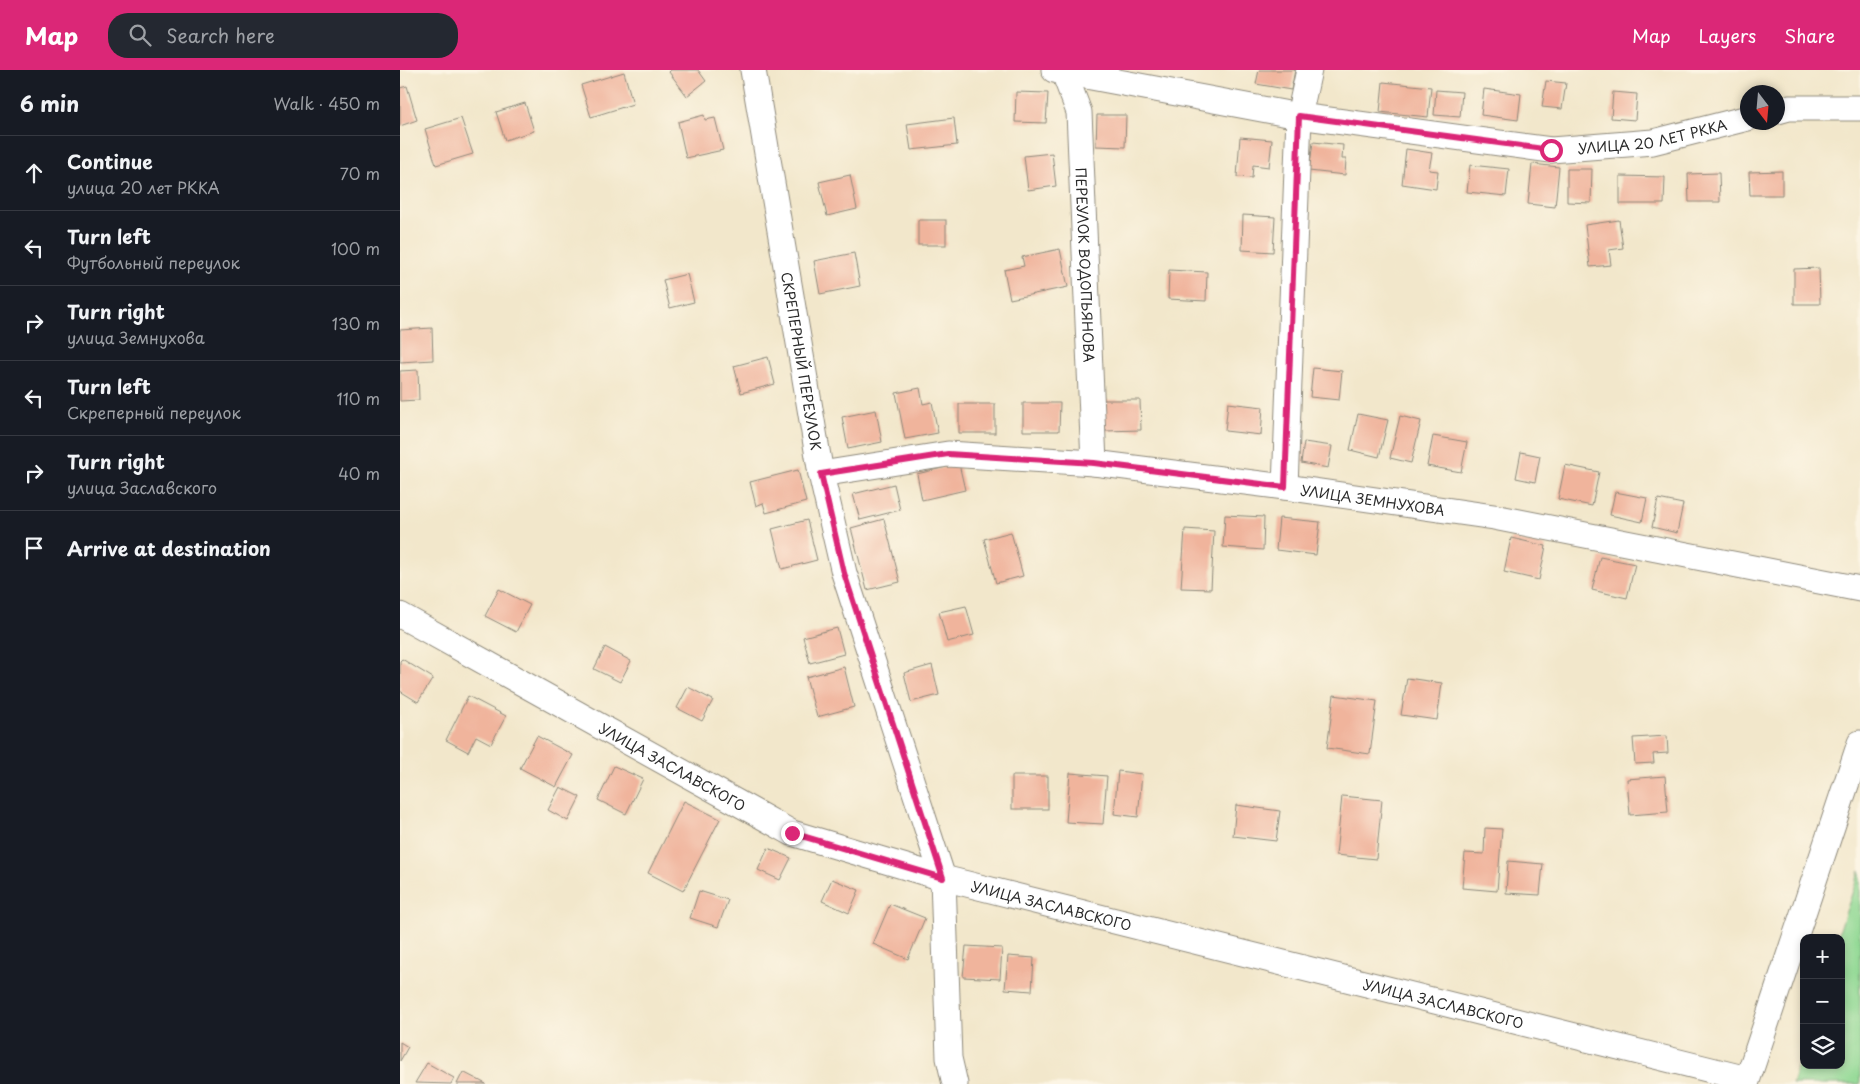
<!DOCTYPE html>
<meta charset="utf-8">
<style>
:root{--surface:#171b24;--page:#242831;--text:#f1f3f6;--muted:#9ea1a6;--line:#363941;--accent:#db2777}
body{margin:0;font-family:"Playpen Sans",sans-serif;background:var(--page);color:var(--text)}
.controls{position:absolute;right:15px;bottom:15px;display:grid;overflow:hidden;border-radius:10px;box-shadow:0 2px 8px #0003}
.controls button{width:45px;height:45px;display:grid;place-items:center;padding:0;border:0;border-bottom:1px solid var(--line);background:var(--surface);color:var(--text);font:25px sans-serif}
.compass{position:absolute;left:1340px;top:15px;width:45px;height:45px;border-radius:50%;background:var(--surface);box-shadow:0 2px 8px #0003;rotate:164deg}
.stop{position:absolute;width:15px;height:15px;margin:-11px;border:4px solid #db2777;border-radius:50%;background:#fff}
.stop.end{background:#db2777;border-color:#fff;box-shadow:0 1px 5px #0008}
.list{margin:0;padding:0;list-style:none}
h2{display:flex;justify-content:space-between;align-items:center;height:65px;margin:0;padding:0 20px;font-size:21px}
h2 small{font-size:16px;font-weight:400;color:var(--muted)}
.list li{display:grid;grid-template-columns:32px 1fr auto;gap:15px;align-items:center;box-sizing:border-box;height:75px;padding:0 20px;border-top:1px solid var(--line)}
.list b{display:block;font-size:19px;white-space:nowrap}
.list p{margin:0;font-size:16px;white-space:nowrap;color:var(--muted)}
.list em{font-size:16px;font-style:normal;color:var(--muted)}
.icon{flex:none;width:28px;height:28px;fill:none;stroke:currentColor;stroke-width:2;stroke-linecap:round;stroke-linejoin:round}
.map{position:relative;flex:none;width:1460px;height:1014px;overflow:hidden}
header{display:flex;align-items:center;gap:30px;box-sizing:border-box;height:70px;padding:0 25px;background:var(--accent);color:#fff}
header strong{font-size:24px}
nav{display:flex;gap:28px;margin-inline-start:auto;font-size:18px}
.search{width:350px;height:45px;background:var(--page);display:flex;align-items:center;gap:12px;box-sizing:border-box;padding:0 18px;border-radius:20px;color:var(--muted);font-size:19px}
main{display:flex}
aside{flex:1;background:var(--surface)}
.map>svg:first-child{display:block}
.green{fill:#8fd893;stroke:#5d825f}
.building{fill:#f0b49c}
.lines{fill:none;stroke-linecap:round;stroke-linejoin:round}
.street-casing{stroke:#8e897b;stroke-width:27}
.street{stroke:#fff;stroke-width:25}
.route{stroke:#db2777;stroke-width:6}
.labels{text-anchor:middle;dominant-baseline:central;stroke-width:4;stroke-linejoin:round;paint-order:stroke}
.street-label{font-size:14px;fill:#2b2b2b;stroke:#fcf5e5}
</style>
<header>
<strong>Map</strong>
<div class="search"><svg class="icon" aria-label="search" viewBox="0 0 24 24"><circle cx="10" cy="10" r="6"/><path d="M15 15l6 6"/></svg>Search here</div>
<nav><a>Map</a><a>Layers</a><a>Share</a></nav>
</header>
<main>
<aside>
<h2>6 min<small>Walk · 450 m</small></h2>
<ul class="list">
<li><svg class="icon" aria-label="ahead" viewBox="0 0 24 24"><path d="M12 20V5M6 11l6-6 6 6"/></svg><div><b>Continue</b><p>улица 20 лет РККА</p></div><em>70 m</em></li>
<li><svg class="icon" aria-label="left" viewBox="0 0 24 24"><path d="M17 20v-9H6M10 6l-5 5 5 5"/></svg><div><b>Turn left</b><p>Футбольный переулок</p></div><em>100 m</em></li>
<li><svg class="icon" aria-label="right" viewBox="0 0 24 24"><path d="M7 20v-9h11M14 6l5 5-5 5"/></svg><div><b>Turn right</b><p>улица Земнухова</p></div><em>130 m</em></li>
<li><svg class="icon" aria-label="left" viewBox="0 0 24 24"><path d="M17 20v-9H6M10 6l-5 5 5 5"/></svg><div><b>Turn left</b><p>Скреперный переулок</p></div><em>110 m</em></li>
<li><svg class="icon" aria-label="right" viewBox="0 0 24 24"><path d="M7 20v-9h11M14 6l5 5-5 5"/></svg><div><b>Turn right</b><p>улица Заславского</p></div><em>40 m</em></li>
<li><svg class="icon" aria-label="arrive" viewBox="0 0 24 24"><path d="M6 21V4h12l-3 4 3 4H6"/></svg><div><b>Arrive at destination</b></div></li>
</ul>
</aside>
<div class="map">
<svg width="1460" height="1014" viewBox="0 0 1460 1014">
<rect width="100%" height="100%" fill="#fcf5e5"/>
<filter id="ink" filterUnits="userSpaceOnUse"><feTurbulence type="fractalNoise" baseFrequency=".02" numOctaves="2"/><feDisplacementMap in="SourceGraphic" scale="10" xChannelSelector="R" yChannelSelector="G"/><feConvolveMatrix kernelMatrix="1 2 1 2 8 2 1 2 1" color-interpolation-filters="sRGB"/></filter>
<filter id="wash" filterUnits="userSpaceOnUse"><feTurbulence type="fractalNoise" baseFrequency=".0096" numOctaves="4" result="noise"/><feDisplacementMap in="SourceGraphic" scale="20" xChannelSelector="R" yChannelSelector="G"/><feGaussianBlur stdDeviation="1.12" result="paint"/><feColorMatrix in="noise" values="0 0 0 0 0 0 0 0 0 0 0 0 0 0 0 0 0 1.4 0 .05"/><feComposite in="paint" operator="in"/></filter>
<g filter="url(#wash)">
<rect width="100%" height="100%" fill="#f2e7cb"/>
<path class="green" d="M1460,800V1014H1392L1404,975V995H1441V868H1437Z"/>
<g id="blocks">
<g class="building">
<path d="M271,0H298L306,11L287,26L269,2Z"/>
<path d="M859,0H895L891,20L856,14Z"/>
<path d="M224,2L233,34L191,47L181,15Z"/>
<path d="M1146,11L1166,13L1162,39L1142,37Z"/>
<path d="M983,12L1031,17L1028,47L980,42Z"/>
<path d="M7,16L17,50L0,56V18Z"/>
<path d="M1084,19L1121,24L1118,50L1081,45Z"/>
<path d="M1036,20L1062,22L1060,47L1034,45Z"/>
<path d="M616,22L648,23L646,53L615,52Z"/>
<path d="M1213,22L1237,24L1235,50L1211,48Z"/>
<path d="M125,33L134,61L105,70L96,42Z"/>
<path d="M304,45L305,50L315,48L323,80L286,88L278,52Z"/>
<path d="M697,45H726L725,77L696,76Z"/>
<path d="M61,48L73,84L36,95L25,59Z"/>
<path d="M554,48L557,75L511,80L507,54Z"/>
<path d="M840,67L872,70L869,97L853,95L852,108L837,107Z"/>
<path d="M913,72L943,75L942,89H946L945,105L909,101Z"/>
<path d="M1006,79L1032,83L1029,100L1038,101L1036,119L1002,114Z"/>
<path d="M652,83L656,116L628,120L624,86Z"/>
<path d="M1132,94L1159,97L1155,137L1128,134Z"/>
<path d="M1070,95L1109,99L1106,126L1067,122Z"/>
<path d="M1167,99H1192L1191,133L1167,132Z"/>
<path d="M1382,101V125H1350L1349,102Z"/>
<path d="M1319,103L1320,132H1289L1288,104Z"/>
<path d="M450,105L457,139L427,146L419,112Z"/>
<path d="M1220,106L1265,107L1264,134H1220Z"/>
<path d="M843,145L875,147L873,182L842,180Z"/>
<rect x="518" y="150" width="28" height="25"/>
<path d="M1219,150L1223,178L1209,180L1211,195L1190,197L1185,155Z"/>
<path d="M660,179L668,217L610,229L604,200L624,196L622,187Z"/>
<path d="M454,183L460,216L420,224L414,191Z"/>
<path d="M1419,198L1420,234H1394V199Z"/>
<path d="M769,200L807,202L806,231L768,229Z"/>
<path d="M287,204L294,232L270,238L263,210Z"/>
<path d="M32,258L33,290L0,292V260Z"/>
<path d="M368,287L375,314L341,323L334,296Z"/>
<path d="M913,298L942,301L939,330L910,327Z"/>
<path d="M18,300L19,330L0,331V301Z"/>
<path d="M520,318L523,334L532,332L538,363L505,369L496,323Z"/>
<path d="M704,330H740L741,360L705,361Z"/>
<path d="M623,333H660L659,361H623Z"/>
<path d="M828,333L863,337L861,365L825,361Z"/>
<rect x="559" y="334" width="36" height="29"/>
<path d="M476,340L482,372L448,379L442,347Z"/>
<path d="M958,344L988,350L979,387L950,380Z"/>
<path d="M1000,346L1021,351L1011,393L990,388Z"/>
<path d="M1033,366L1067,372L1061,402L1027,396Z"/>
<path d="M904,372L932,376L928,398L901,393Z"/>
<path d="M1121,382L1140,386L1135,412L1116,408Z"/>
<path d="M559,394L565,420L522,430L517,404Z"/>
<path d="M1165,395L1199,402L1192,436L1158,429Z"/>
<path d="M398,400L406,432L366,443L363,433L356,436L350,412Z"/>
<path d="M494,414L500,440L460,450L453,424Z"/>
<path d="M1215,422L1247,428L1242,452L1210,445Z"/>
<path d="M1258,429L1283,434L1277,463L1252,457Z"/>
<path d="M825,445L864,447L863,480L823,477Z"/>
<path d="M879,448L920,452L916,485L876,480Z"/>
<path d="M484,449L500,512L467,520L451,458Z"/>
<path d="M407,450L417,490L382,499L372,459Z"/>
<path d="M785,459L814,461L811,519L781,518Z"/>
<path d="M611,462L623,506L596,513L584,469Z"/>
<path d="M1111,468L1146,476L1139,510L1104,502Z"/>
<path d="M1200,487L1235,494L1227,528L1192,520Z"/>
<path d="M99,519L130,535L116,562L85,546Z"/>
<path d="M566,536L574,565L547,572L539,542Z"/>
<path d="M437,558L444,584L410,593L403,567Z"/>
<path d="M205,577L231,591L220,612L194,599Z"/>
<path d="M2,589L33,608L18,632L0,621V591Z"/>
<path d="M532,595L539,625L511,632L504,603Z"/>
<path d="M444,597L454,637L417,647L406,607Z"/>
<path d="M1007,608L1042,613L1037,650L1001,645Z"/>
<path d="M288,617L313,630L302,651L277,638Z"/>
<path d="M934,625L977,631L970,684L927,678Z"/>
<path d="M68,626L106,646L91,674L76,666L68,682L46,670Z"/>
<path d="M137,666L173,685L156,717L120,698Z"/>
<path d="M1267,666L1268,683L1253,684L1254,693L1235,694L1233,668Z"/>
<path d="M214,696L243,709L226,744L198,730Z"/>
<path d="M718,701L742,704L738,747L714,744Z"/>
<path d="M670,703L707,706L703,754L666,752Z"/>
<rect x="612" y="706" width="36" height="33"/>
<path d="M1265,706L1268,742L1230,745L1227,709Z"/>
<path d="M160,717L180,727L168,751L148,740Z"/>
<path d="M942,726L982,730L976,789L936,785Z"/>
<path d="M284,731L320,749L283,821L248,803Z"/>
<path d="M836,735L880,741L876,771L833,766Z"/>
<path d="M1085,758L1102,759L1097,821L1062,818L1065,783L1084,784Z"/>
<path d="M368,778L391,788L380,810L358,800Z"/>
<path d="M1108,791L1143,794L1140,825L1106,823Z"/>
<path d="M432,809L459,820L449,843L422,831Z"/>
<path d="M299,821L328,830L318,857L290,848Z"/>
<path d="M490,834L525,848L508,889L473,874Z"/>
<path d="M566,876L602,878L600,909L563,907Z"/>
<path d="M608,886L634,888L632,921L605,919Z"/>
<path d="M0,972L8,977L0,991Z"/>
<path d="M27,993L54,1008L51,1014L15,1013Z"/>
<path d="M63,1002L86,1014H57Z"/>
</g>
</g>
</g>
<g filter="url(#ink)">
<use href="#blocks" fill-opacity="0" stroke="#8e897b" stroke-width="1"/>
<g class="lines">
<defs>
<g id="street">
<path id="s1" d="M353,0L421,404L444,503L543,808L549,988L555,1014"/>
<path id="s2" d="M654,0L899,46L1151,80L1253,72L1348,48"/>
<path id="s3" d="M663,0L679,42L694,393"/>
<path d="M1378,41L1389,38H1460"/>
<path id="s4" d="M421,404L548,384L694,393L885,417L1094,447L1460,519"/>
<path d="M885,417L899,46L909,0"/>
<path id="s5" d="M0,545L392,763L543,808L1347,1009"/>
<path d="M1346,1014L1460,673"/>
</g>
</defs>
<use href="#street" class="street-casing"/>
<use href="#street" class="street"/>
</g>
</g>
<g class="lines" filter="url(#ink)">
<path class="route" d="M392,763L543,808L444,503L421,404L548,384L694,393L885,417L899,46L1151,80"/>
</g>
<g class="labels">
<g class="street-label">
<text stroke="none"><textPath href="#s2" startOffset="606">УЛИЦА 20 ЛЕТ РККА</textPath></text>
<text stroke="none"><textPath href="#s3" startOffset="198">ПЕРЕУЛОК ВОДОПЬЯНОВА</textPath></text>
<text stroke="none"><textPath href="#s1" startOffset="295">СКРЕПЕРНЫЙ ПЕРЕУЛОК</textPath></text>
<text stroke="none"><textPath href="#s4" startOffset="556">УЛИЦА ЗЕМНУХОВА</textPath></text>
<text stroke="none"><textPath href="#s5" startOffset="312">УЛИЦА ЗАСЛАВСКОГО</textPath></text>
<text stroke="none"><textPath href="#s5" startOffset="718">УЛИЦА ЗАСЛАВСКОГО</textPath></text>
<text stroke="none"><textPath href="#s5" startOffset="1122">УЛИЦА ЗАСЛАВСКОГО</textPath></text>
</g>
</g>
</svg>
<div class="controls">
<button>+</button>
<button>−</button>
<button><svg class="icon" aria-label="layers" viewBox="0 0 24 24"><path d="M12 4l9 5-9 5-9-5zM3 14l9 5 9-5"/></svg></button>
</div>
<svg class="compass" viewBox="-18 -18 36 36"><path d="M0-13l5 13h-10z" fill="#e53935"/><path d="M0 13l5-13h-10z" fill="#9ea1a6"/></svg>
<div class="stop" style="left:1151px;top:80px"></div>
<div class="stop end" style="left:392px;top:763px"></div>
</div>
</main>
